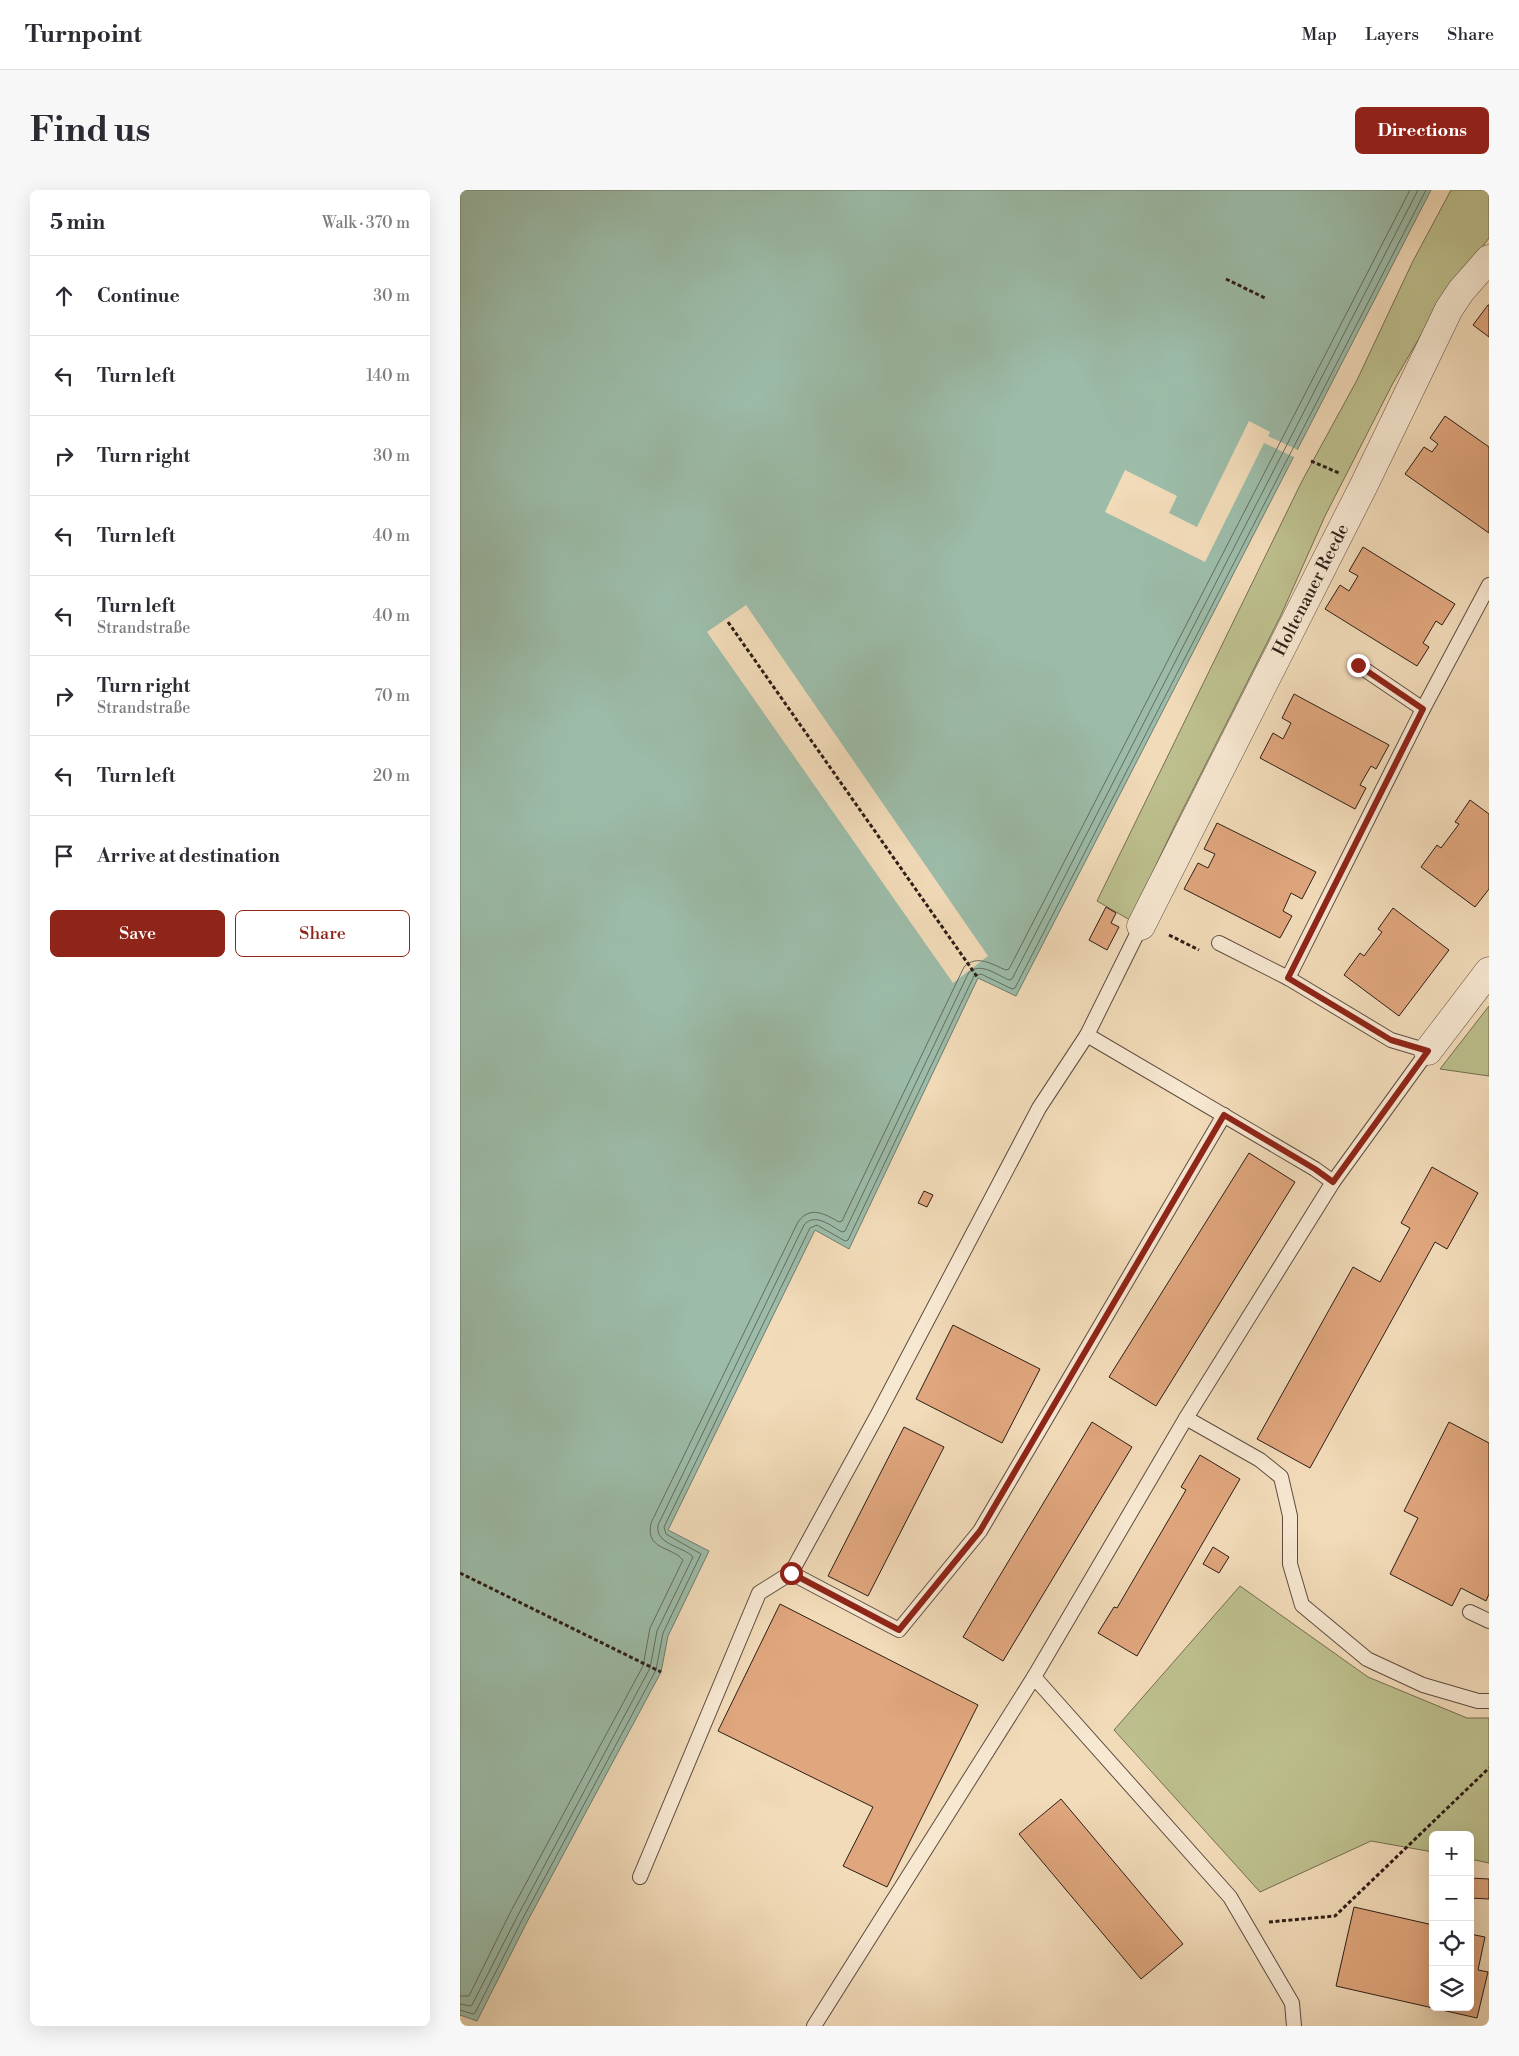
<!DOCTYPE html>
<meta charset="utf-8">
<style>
:root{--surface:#fff;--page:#f7f7f7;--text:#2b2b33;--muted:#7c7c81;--line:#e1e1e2;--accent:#8f2418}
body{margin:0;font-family:"Libre Bodoni",serif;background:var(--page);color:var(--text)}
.controls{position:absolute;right:15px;bottom:15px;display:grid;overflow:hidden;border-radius:8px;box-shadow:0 5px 20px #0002}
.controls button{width:45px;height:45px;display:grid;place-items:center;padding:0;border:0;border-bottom:1px solid var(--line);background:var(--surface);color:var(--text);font:25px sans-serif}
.stop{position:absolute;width:15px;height:15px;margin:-11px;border:4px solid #8f2418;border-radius:50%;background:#fff}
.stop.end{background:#8f2418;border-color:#fff;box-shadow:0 1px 5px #0008}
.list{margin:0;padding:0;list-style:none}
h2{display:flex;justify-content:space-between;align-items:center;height:65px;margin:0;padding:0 20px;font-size:21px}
h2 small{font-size:16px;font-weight:400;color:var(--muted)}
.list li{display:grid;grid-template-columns:32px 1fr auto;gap:15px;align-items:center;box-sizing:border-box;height:80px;padding:0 20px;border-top:1px solid var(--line)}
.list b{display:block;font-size:19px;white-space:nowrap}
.list p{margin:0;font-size:16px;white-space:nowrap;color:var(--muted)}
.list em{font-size:16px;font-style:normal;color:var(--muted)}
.actions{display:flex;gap:10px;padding:15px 20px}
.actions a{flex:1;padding:11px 0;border:1px solid var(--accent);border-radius:8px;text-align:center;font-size:18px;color:var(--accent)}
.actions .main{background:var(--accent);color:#fff}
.icon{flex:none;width:28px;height:28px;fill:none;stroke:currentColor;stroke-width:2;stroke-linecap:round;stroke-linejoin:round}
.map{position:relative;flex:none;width:1029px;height:1836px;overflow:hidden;border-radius:8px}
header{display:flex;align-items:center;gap:30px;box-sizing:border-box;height:70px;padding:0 25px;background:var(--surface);border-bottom:1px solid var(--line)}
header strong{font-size:24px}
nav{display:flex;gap:28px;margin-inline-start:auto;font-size:18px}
.intro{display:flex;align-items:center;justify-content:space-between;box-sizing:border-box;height:120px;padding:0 30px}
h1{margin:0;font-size:35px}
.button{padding:12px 22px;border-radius:8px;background:var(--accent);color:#fff;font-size:18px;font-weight:700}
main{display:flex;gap:30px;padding:0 30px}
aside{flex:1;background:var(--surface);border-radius:8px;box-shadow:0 5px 20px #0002}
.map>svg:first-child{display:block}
.green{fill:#bdc08e;stroke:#756e52}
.water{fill:#9cbca9;stroke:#707c6f}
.pier{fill:#f2dbb9}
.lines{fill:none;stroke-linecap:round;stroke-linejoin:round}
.shore{stroke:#646c60;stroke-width:1}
.building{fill:#e0a67d;stroke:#2d1d17}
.service-casing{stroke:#5e4c40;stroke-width:16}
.minor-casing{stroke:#5e4c40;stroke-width:29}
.path{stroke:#2d1d17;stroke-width:3;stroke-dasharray:4 2.5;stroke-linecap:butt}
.service{stroke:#f7e8d2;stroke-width:14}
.minor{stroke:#f7e8d2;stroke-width:28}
.route{stroke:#8f2418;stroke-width:6}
.labels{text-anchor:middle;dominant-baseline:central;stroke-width:4;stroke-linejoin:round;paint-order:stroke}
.street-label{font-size:18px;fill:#2d1d17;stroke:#f7e8d2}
</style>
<header>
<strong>Turnpoint</strong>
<nav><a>Map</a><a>Layers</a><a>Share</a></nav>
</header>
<div class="intro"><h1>Find us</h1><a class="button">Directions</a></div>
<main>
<aside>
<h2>5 min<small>Walk · 370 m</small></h2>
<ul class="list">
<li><svg class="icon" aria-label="ahead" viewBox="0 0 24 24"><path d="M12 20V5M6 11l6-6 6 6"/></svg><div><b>Continue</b></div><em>30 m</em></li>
<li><svg class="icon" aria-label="left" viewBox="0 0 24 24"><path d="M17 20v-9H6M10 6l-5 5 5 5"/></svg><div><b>Turn left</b></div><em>140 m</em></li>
<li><svg class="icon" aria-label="right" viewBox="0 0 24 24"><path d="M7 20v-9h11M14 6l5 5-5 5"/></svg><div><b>Turn right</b></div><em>30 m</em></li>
<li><svg class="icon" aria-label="left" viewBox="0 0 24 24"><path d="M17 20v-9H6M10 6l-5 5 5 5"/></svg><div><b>Turn left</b></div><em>40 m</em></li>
<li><svg class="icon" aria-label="left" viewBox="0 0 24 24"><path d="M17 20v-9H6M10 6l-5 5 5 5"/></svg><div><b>Turn left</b><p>Strandstraße</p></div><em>40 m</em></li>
<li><svg class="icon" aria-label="right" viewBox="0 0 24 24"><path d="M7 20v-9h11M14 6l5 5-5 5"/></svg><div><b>Turn right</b><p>Strandstraße</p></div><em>70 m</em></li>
<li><svg class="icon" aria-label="left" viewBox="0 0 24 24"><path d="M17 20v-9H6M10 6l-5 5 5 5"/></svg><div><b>Turn left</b></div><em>20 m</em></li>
<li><svg class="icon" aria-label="arrive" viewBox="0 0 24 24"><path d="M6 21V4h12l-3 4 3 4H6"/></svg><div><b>Arrive at destination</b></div></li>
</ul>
<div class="actions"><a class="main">Save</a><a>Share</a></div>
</aside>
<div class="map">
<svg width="1029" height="1836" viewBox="0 0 1029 1836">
<rect width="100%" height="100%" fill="#f2dbb9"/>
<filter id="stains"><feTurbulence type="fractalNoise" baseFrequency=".004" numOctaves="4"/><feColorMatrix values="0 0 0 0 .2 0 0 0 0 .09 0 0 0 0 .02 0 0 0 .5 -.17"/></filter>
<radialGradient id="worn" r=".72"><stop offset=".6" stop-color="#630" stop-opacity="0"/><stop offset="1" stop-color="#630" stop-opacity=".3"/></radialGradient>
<g class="green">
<path d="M991,0H1029V48L982,109L933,193L865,326L821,425L715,635L670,730L637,711L842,291L897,190L953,71Z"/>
<path d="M1029,816V886L980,879Z"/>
<path d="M780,1396L908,1487L1007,1528H1029V1673L1010,1669V1645H973V1662L911,1651L800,1702L654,1540Z"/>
</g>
<path class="water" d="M0,0H971L556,806L518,788L389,1059L355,1040L208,1340L249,1361L208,1446L201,1482L67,1732L17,1831L0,1825Z"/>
<g class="pier">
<path d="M789,231L810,242L808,246L840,261L836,268L804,253L745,372L645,322L665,280L717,306L709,323L737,337Z"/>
<path d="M286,415L528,766L493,793L247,442Z"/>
</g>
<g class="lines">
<g class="shore">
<path d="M0,1806H9L50,1723L183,1476L190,1438L223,1370C211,1356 185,1360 191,1333L338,1032C350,1015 365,1024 379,1032L382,1031L504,777C517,764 531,774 546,780L549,779L950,0"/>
<path d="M0,1814L10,1816L12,1815L57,1727L190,1478L197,1441L233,1367C223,1356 195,1355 198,1335L344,1035C355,1022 371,1036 382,1042L385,1041L509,782C521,772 537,785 549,790L552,789L958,0"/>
<path d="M0,1820L13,1824L15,1823L62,1730L196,1480L203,1443L241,1364L206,1344L204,1337L350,1038L357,1035L385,1051L388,1050L514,786L521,784L552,799L555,798L966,0"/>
</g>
</g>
<g class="building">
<path d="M1028,115H1029V147L1013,135Z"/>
<path d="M985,226L1029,257V343L945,284L964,257L972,262L978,254L970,248Z"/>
<path d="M903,357L995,414L982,435L976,431L963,453L969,457L957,476L865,419L880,395L889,401L898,386L889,381Z"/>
<path d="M834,504L929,555L916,579L911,576L900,595L906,598L895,619L800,568L813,543L823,549L831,533L822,528Z"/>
<path d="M1010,610L1029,624V699L1015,717L961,677L977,655L981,658L999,634L995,632Z"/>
<path d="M757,633L856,682L842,709L831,703L823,721L832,726L820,748L724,699L738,673L748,678L755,664L744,659Z"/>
<path d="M646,717L656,723L651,733L659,737L647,760L629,750Z"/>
<path d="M933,718L989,760L939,826L884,785L900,763L904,766L922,742L918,739Z"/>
<path d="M789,963L835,992L696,1216L649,1187Z"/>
<path d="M972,977L1018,1003L987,1059L975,1052L850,1278L797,1249L893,1077L920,1092L950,1038L941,1033Z"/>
<path d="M464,1001L473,1005L467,1017L458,1013Z"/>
<path d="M493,1135L580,1179L542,1253L456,1209Z"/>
<path d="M632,1232L672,1257L543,1471L503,1447Z"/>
<path d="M989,1232L1029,1253V1404L1026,1411L1001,1398L992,1416L930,1384L958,1328L944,1321Z"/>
<path d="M444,1237L484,1257L408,1406L368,1386Z"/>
<path d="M740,1265L780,1289L677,1466L638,1443L654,1417L657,1418L726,1300L721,1297Z"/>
<path d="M753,1357L769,1367L759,1383L743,1374Z"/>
<path d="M320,1414L518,1515L427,1697L383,1676L413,1617L258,1541Z"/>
<path d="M601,1609L723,1754L681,1789L559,1644Z"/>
<path d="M1010,1688L1029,1689V1709L1010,1708Z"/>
<path d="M894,1717L973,1735V1817H1010V1744L1025,1747L1018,1780L1028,1782L1017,1828L876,1796Z"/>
</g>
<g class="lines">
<defs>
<g id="service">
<path d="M898,475L963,519"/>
<path d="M759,753L828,788"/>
<path d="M627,845L855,979L873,992"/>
<path d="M726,1228L800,1270L821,1287L830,1326V1374L842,1415L907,1469L963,1495L1018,1511H1029"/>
<path d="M331,1383L439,1440L520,1341L764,925"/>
<path d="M1010,1422L1029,1431"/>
<path d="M574,1487L770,1707L832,1813L834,1836"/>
<path d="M180,1687L299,1403L331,1383L418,1224L579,918L627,845L681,736"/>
<path d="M354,1836L574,1487L726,1228L873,992L968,861L931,850L828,788L963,519L1029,395"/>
</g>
<g id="minor">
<path d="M681,736L904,295L989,119L1001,101L1029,69"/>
<path d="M968,861L1029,781"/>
</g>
</defs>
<use href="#service" class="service-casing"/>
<use href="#minor" class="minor-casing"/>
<g class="path">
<path d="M766,89L805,108"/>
<path d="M851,271L879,283"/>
<path d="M268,432L518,788"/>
<path d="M709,745L739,760"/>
<path d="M0,1383L201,1482"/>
<path d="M809,1732L875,1726L1029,1578"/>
</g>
<use href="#service" class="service"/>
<use href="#minor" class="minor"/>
</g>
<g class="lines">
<path class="route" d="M331,1383L439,1440L520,1341L764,925L855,979L873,992L968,861L931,850L828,788L963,519L898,475"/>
</g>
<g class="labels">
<g class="street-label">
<text transform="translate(851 400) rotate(-63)">Holtenauer Reede</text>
</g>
</g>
<rect width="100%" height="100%" filter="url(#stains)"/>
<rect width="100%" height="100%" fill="url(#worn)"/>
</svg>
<div class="controls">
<button>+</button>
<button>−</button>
<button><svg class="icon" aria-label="locate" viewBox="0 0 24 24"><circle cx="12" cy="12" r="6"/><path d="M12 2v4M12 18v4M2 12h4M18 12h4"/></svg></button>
<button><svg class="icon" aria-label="layers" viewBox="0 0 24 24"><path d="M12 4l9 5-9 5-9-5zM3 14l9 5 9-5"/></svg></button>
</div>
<div class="stop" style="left:331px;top:1383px"></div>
<div class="stop end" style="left:898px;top:475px"></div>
</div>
</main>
